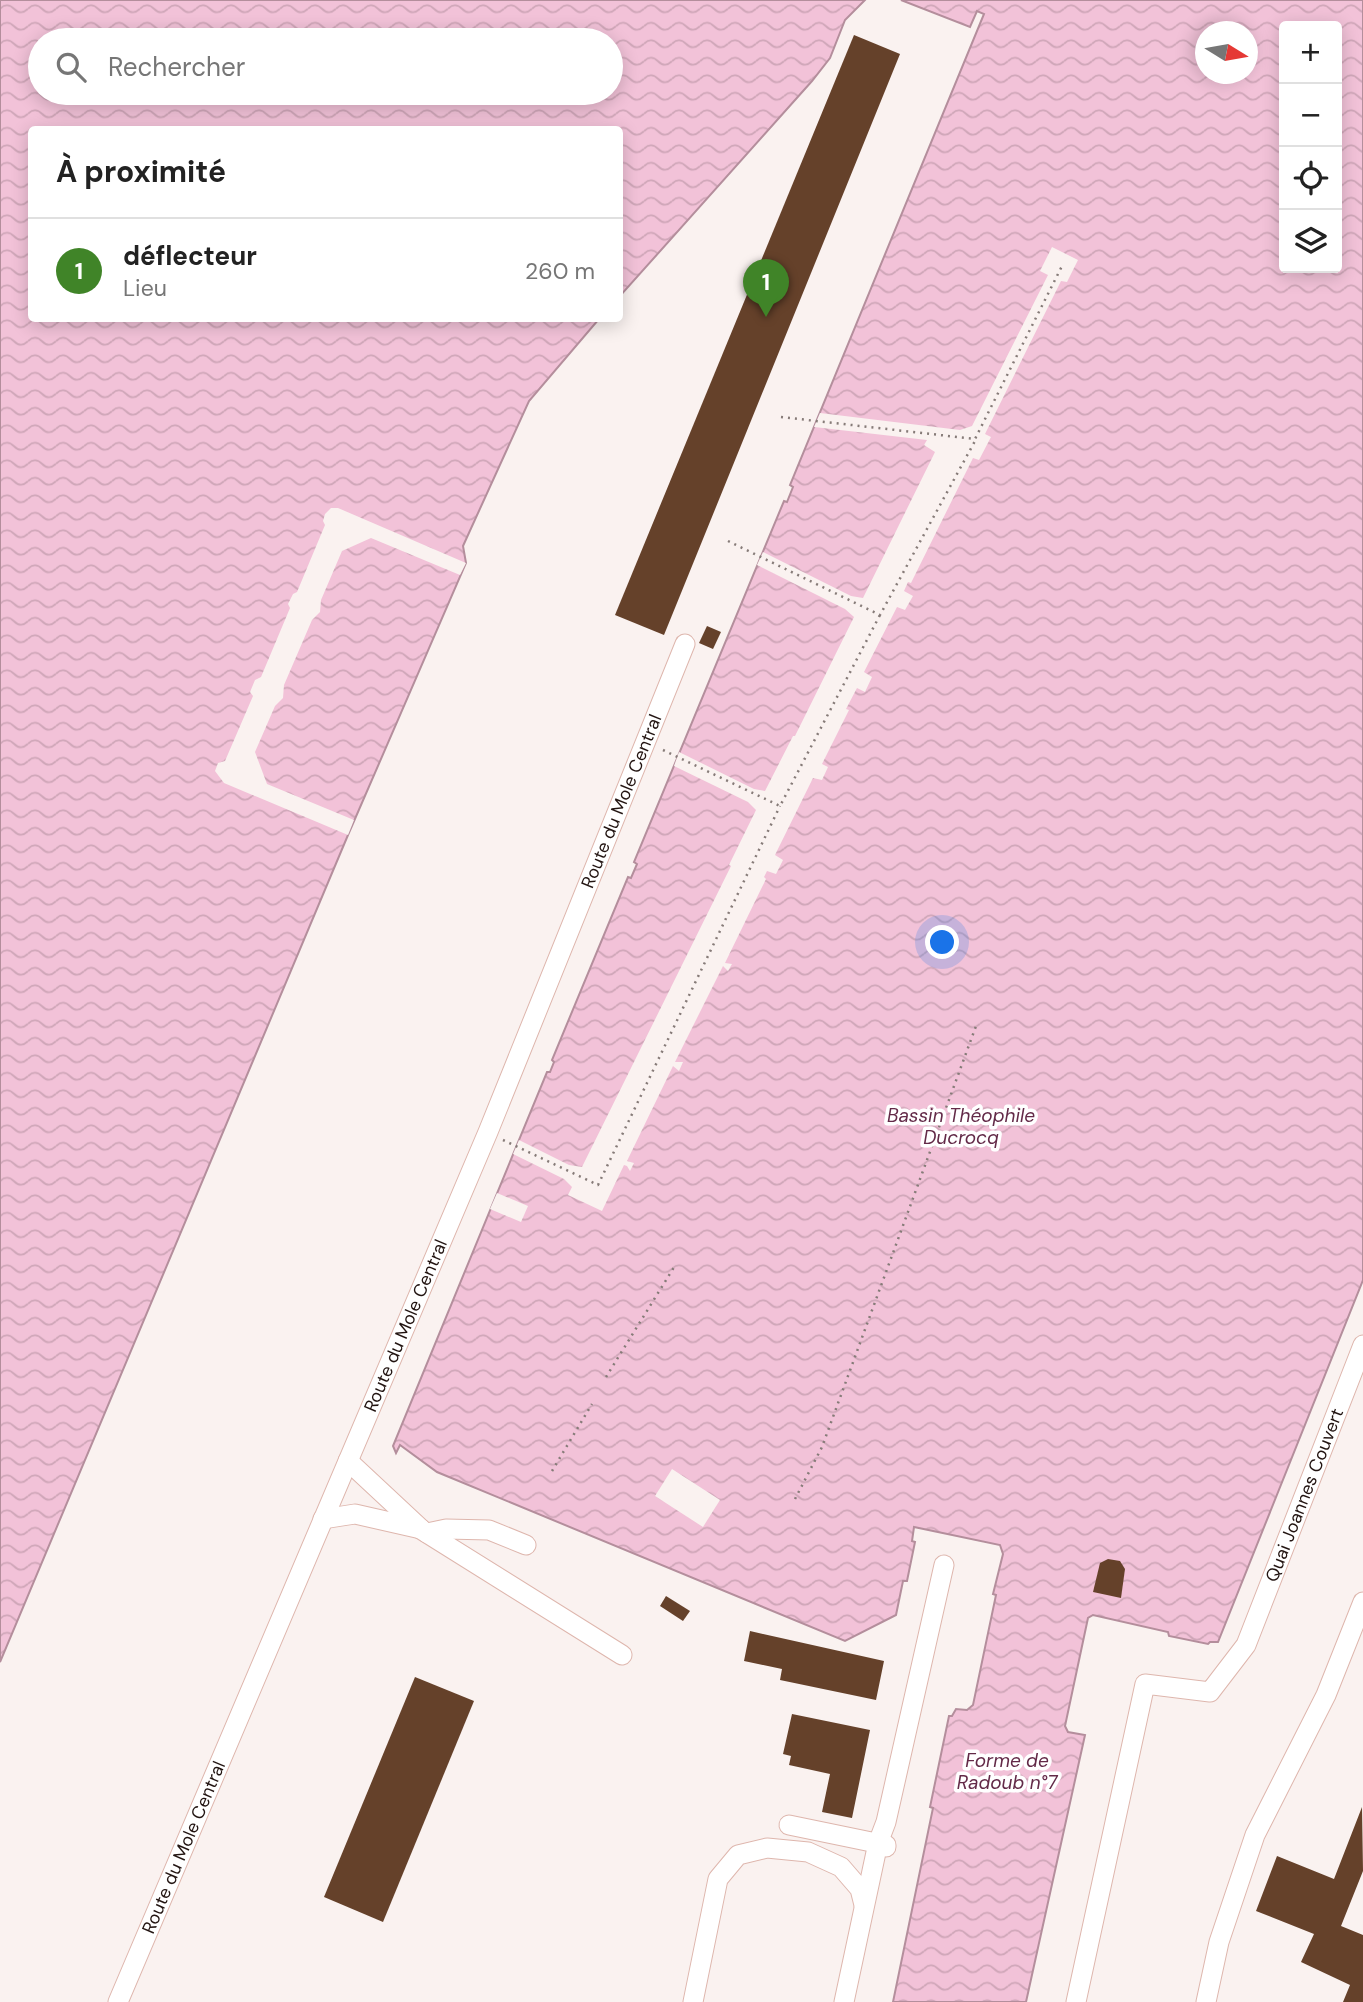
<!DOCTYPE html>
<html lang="fr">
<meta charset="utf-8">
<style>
:root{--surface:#fff;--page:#f6f6f6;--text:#222;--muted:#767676;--line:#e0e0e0;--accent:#408428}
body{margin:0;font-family:"DM Sans",sans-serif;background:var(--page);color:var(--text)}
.controls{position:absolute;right:21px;top:21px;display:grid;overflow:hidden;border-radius:7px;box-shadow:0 4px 18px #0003}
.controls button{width:63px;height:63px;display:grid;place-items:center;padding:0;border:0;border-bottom:2px solid var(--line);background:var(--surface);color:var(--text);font:35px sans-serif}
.compass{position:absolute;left:1195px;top:21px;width:63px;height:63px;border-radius:50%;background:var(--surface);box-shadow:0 4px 18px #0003;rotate:101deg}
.you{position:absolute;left:943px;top:943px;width:24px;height:24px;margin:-18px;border:5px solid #fff;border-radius:50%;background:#1a73e8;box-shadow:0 0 0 10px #1a73e833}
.badge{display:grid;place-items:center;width:46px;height:46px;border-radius:50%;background:var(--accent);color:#fff;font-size:23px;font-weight:700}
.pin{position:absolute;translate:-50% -58px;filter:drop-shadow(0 2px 4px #0008)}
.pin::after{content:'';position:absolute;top:37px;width:24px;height:21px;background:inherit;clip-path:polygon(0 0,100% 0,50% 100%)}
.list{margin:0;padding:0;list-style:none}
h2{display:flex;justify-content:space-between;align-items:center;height:91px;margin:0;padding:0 28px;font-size:30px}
h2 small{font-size:23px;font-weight:400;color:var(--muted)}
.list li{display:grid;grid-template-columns:46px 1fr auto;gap:21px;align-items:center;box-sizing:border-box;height:105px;padding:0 28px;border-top:2px solid var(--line)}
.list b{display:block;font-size:26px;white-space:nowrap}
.list p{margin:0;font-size:23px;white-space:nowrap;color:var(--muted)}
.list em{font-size:23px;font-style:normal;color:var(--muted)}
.icon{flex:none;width:38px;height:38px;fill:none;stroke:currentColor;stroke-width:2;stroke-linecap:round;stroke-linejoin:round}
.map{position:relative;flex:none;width:1363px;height:2002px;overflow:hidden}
.search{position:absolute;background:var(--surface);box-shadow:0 4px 18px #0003;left:28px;top:28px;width:595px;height:77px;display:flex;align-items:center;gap:18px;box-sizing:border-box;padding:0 24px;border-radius:38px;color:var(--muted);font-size:26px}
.panel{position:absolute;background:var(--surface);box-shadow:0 4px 18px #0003;left:28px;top:126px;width:595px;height:196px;border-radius:7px}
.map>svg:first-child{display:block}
.water{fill:url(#water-waves);stroke:#b48e9c;stroke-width:2;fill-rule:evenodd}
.pier{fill:#faf2f0}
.building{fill:#65412a}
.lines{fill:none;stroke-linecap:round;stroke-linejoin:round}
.minor-casing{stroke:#deb6ad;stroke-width:21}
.path{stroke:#867b78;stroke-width:2.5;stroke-dasharray:2 5;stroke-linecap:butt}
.minor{stroke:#fff;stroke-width:19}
.labels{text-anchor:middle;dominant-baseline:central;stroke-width:7;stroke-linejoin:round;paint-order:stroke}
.street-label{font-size:18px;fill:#221411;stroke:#fff}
.water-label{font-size:19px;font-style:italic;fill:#632a48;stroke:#fff}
</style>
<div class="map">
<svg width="1363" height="2002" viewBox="0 0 1363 2002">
<defs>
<pattern id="water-waves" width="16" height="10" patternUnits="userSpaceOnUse" patternTransform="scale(1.75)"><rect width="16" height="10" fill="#f2c2d8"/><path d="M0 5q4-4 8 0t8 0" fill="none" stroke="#cfa6b8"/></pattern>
</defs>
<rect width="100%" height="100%" fill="#faf2f0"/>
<g class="water">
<path d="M0,0H865L845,20L830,58L812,81L620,296V130H32V318L599,319L529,401L463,546L466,563L348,835L0,1662ZM40,40H611V93H40Z"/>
<path d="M901,0H1363V1280L1218,1642H1210L1208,1644L1169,1636L1168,1632L1093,1615L1088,1618L1065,1726L1068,1732L1085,1735L1026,2002H893L933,1808L930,1807L949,1716H952L956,1709L967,1710L973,1705L996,1595L993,1594L1003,1554L1000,1545L914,1527L912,1541L915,1542L907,1581H903L896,1615L845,1641L437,1472L400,1445L396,1453L393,1446L547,1072H550L554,1062L552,1060L628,877L631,878L637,864L634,862L784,501L787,502L793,487L790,485L984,14L977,11L970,27ZM1284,26H1337V268H1284ZM1206,32H1248V74H1206Z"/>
</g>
<g class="pier">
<path d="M1052,247L1078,260L1067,282L1061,281L985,434L991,437L979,460L973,458L911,583L908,582L904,591L913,596L905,610L897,607L864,672L872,677L865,692L857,688L846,709L849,710L822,764L828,767L822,780L813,778L775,855L783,860L776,874L767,871L764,877L766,879L725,963L732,964L728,971L723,966L675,1062H683L679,1071L673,1066L627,1161L634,1163L630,1171L627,1166L624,1165L602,1211L568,1195L572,1187L564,1179L513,1154L519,1140L569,1165L582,1167L731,866L729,865L756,810L748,802L674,766L679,752L754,789L765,791L793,736H795L854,617L845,609L757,565L763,552L851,596L863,598L935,452L924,445L927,440L814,427L820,413L960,430L972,426L1048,275L1040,271Z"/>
<path d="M331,508H338L466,563L460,575L371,538L342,551L321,600L320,612L312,620L284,685L283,698L275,706L255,752L267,784L354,820L348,835L224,783L215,771L218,763L225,761L253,696L250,692L255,680L261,677L290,608L288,604L293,594L297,592L325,525L323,521L325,514Z"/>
<path d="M497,1193L528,1206L521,1222L490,1209Z"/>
<path d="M672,1469L720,1500L703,1527L655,1496Z"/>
</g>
<g class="building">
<path d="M854,35L900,54L664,635L615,615Z"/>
<path d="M707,626L721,632L713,649L699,643Z"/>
<path d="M1108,1559L1120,1561L1125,1569L1121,1598L1093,1592L1100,1563Z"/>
<path d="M666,1596L690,1611L683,1621L660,1606Z"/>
<path d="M750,1631L884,1661L876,1700L780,1680L782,1669L744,1661Z"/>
<path d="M415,1677L474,1701L383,1922L324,1897Z"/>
<path d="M792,1714L870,1730L852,1818L822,1812L830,1774L789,1765L791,1756L783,1754Z"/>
<path d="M1362,1807L1363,1871L1341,1926L1363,1935V2002H1343L1350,1985L1301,1962L1314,1934L1256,1911L1277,1856L1334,1879Z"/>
</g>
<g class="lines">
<defs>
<g id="minor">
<path d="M348,1461L422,1530L622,1655"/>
<path d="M323,1519L355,1514L421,1529"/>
<path d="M427,1533L446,1529L489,1530L526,1545"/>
<path d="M789,1825L886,1845V1847"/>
<path id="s1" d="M118,2002L488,1132L685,644"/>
<path d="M693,2002L718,1879L738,1855L767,1848L808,1852L841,1867L860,1889L864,1905"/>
<path d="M844,2002L878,1843L886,1822L944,1565"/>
<path id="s2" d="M1076,2002L1145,1684L1210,1692L1246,1645L1363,1345"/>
<path d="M1206,2002L1219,1942L1255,1835L1326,1695L1363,1602"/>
</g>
</defs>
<use href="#minor" class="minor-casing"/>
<g class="path">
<path d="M781,417L975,439L1062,266"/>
<path d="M728,541L880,615L975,441"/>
<path d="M663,750L780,806L880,615"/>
<path d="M503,1140L598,1185L780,806"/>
<path d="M606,1377L676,1264"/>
<path d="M552,1471L592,1404"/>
<path d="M795,1499L822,1447L976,1026"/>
</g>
<use href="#minor" class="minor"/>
</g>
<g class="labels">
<g class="street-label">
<text stroke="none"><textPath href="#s1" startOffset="1302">Route du Mole Central</textPath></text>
<text stroke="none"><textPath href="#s1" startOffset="735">Route du Mole Central</textPath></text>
<text stroke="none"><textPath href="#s2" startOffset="611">Quai Joannes Couvert</textPath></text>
<text stroke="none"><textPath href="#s1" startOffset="168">Route du Mole Central</textPath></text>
</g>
<g class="water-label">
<text x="961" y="1115">Bassin Théophile<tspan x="961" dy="22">Ducrocq</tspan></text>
<text x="1007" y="1760">Forme de<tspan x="1007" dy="22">Radoub n°7</tspan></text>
</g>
</g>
</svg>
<div class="controls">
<button>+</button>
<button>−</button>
<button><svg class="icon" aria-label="locate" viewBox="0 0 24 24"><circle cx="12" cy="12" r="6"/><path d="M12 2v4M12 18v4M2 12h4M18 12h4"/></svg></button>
<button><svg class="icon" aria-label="layers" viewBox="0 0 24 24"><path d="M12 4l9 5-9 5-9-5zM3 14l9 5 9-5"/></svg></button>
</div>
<svg class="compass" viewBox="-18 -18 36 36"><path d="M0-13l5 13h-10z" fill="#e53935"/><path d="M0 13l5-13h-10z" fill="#767676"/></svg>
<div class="you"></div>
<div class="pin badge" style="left:766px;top:317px">1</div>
<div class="search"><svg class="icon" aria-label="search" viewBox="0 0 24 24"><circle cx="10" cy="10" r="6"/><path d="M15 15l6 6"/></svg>Rechercher</div>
<section class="panel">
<h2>À proximité<small></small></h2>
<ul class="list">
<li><span class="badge">1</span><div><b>déflecteur</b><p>Lieu</p></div><em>260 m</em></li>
</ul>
</section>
</div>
